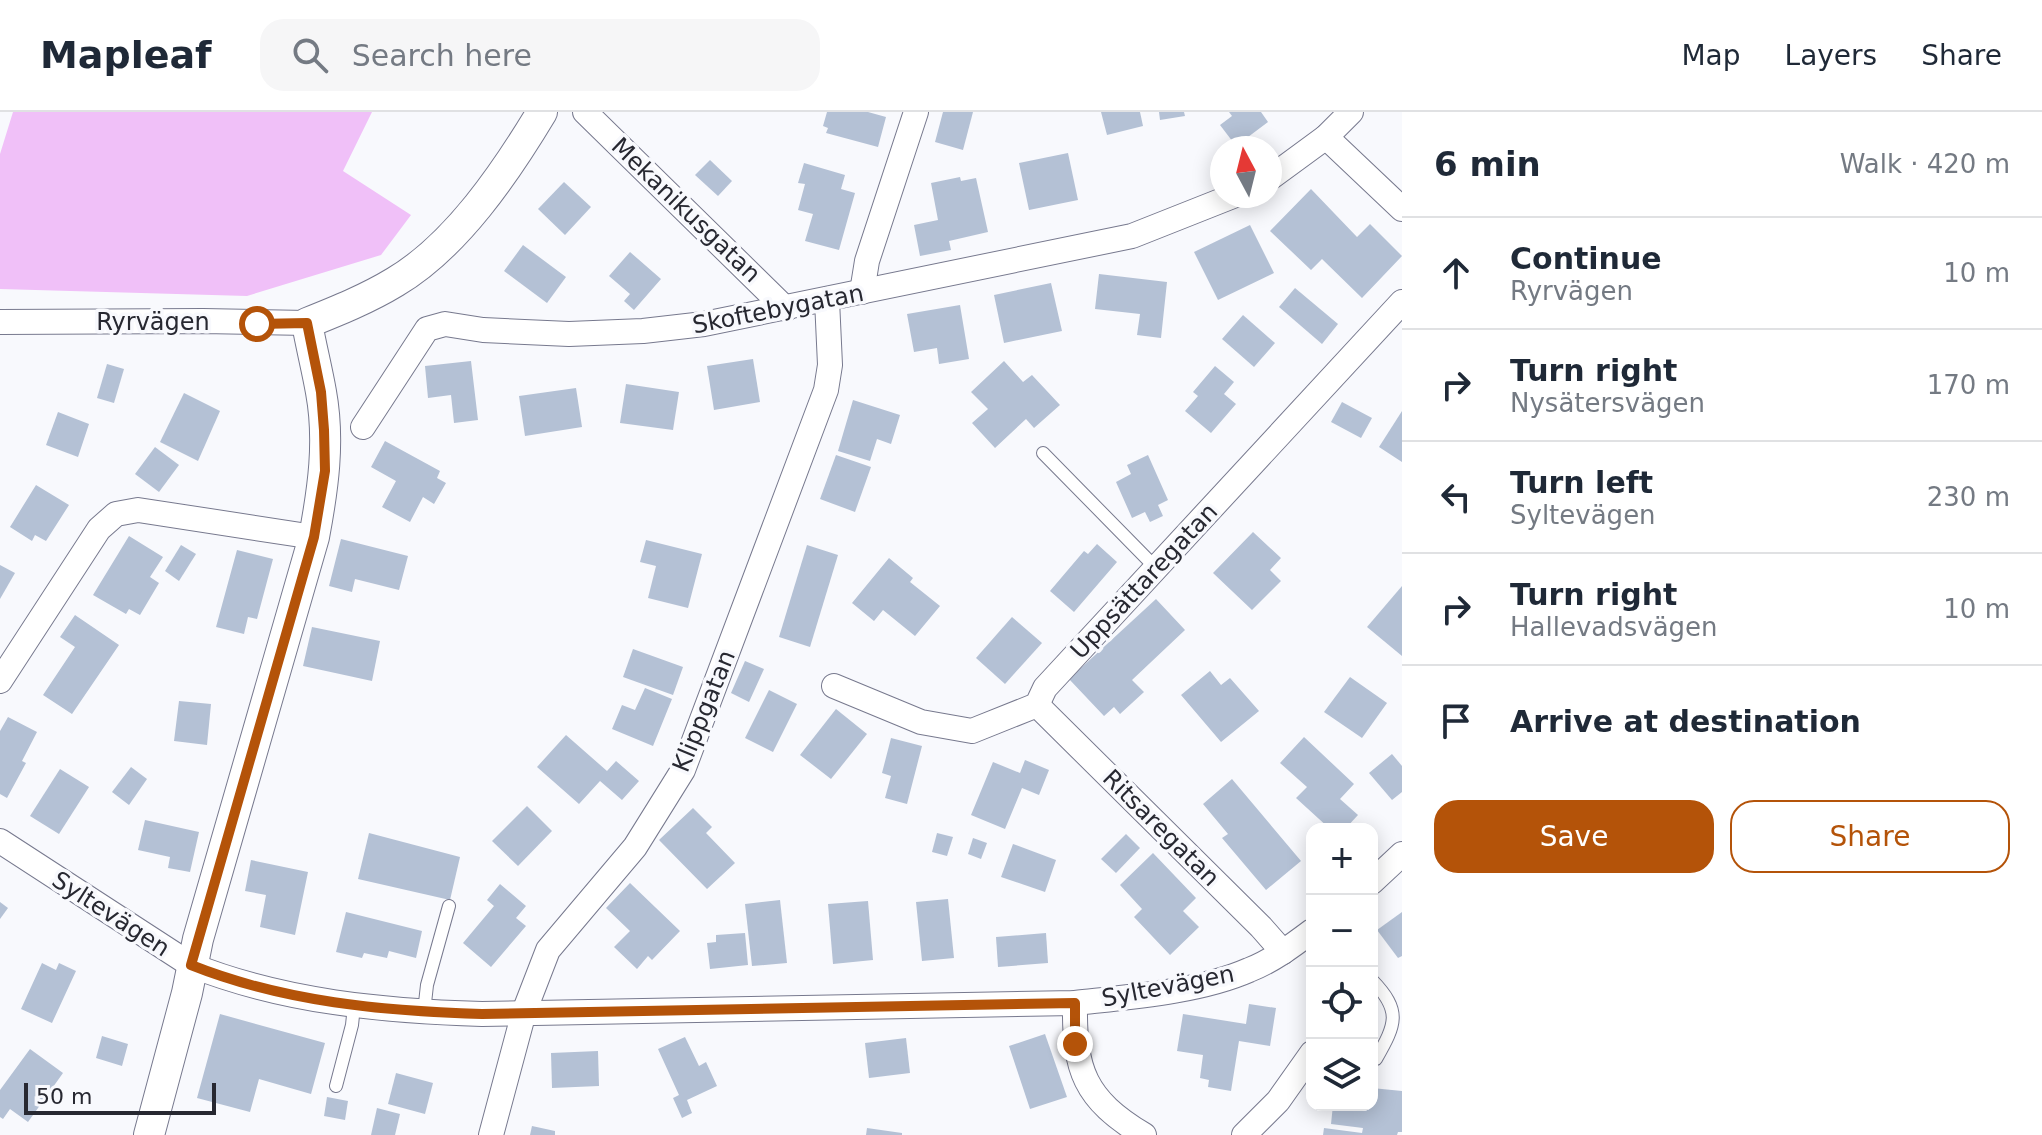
<!DOCTYPE html>
<meta charset="utf-8">
<style>
:root{--surface:#fff;--page:#f6f6f7;--text:#1f2937;--muted:#747a83;--line:#e0e1e3;--accent:#b45309}
body{margin:0;font-family:"DejaVu Sans",sans-serif;background:var(--page);color:var(--text)}
.controls{position:absolute;right:24px;bottom:24px;display:grid;overflow:hidden;border-radius:16px;box-shadow:0 4px 20px #0003}
.controls button{width:72px;height:72px;display:grid;place-items:center;padding:0;border:0;border-bottom:2px solid var(--line);background:var(--surface);color:var(--text);font:40px sans-serif}
.compass{position:absolute;left:1210px;top:24px;width:72px;height:72px;border-radius:50%;background:var(--surface);box-shadow:0 4px 20px #0003;rotate:353deg}
.scale{position:absolute;left:24px;bottom:20px;width:192px;box-sizing:border-box;padding-left:8px;border:4px solid #272831;border-top:0;font-size:22px;line-height:28px;white-space:nowrap;color:#272831;-webkit-text-stroke:6px #f8f9fd;paint-order:stroke}
.stop{position:absolute;width:24px;height:24px;margin:-18px;border:6px solid #b45309;border-radius:50%;background:#fff}
.stop.end{background:#b45309;border-color:#fff;box-shadow:0 2px 8px #0008}
.list{margin:0;padding:0;list-style:none}
h2{display:flex;justify-content:space-between;align-items:center;height:104px;margin:0;padding:0 32px;font-size:34px}
h2 small{font-size:26px;font-weight:400;color:var(--muted)}
.list li{display:grid;grid-template-columns:52px 1fr auto;gap:24px;align-items:center;box-sizing:border-box;height:112px;padding:0 32px;border-top:2px solid var(--line)}
.list b{display:block;font-size:30px;white-space:nowrap}
.list p{margin:0;font-size:26px;white-space:nowrap;color:var(--muted)}
.list em{font-size:26px;font-style:normal;color:var(--muted)}
.actions{display:flex;gap:16px;padding:24px 32px}
.actions a{flex:1;padding:18px 0;border:2px solid var(--accent);border-radius:24px;text-align:center;font-size:28px;color:var(--accent)}
.actions .main{background:var(--accent);color:#fff}
.icon{flex:none;width:44px;height:44px;fill:none;stroke:currentColor;stroke-width:2;stroke-linecap:round;stroke-linejoin:round}
.map{position:relative;flex:none;width:1402px;height:1023px;overflow:hidden}
header{display:flex;align-items:center;gap:48px;box-sizing:border-box;height:112px;padding:0 40px;background:var(--surface);border-bottom:2px solid var(--line)}
header strong{font-size:38px}
nav{display:flex;gap:44px;margin-inline-start:auto;font-size:28px}
.search{width:560px;height:72px;background:var(--page);display:flex;align-items:center;gap:20px;box-sizing:border-box;padding:0 28px;border-radius:24px;color:var(--muted);font-size:30px}
main{display:flex}
aside{flex:1;background:var(--surface)}
.map>svg:first-child{display:block}
.green{fill:#f0c0f8}
.building{fill:#b4c1d5}
.lines{fill:none;stroke-linecap:round;stroke-linejoin:round}
.service-casing{stroke:#77798e;stroke-width:14}
.minor-casing{stroke:#77798e;stroke-width:26}
.tertiary-casing{stroke:#77798e;stroke-width:32}
.service{stroke:#fff;stroke-width:12}
.minor{stroke:#fff;stroke-width:24}
.tertiary{stroke:#fff;stroke-width:30}
.route{stroke:#b45309;stroke-width:10}
.labels{text-anchor:middle;dominant-baseline:central;stroke-width:7;stroke-linejoin:round;paint-order:stroke}
.street-label{font-size:24px;fill:#272831;stroke:#f8f9fd}
</style>
<header>
<strong>Mapleaf</strong>
<div class="search"><svg class="icon" aria-label="search" viewBox="0 0 24 24"><circle cx="10" cy="10" r="6"/><path d="M15 15l6 6"/></svg>Search here</div>
<nav><a>Map</a><a>Layers</a><a>Share</a></nav>
</header>
<main>
<div class="map">
<svg width="1402" height="1023" viewBox="0 0 1402 1023">
<rect width="100%" height="100%" fill="#f8f9fd"/>
<path class="green" d="M13,0H372L343,59L411,103L381,143L247,184L0,177V42Z"/>
<g class="building">
<path d="M827,0H868L886,5L878,35L826,21L828,16L823,14Z"/>
<path d="M943,0H973L963,38L935,30Z"/>
<path d="M1101,0H1140L1143,14L1107,23Z"/>
<path d="M1159,0H1184L1185,4L1160,8Z"/>
<path d="M1229,0H1261L1268,10L1236,34L1220,13L1232,4Z"/>
<path d="M1068,41L1078,88L1029,98L1019,51Z"/>
<path d="M710,48L732,69L718,84L695,63Z"/>
<path d="M804,51L845,63L841,77L855,81L839,138L805,129L813,102L798,98L805,72L798,71Z"/>
<path d="M960,65L961,69L976,66L988,120L949,129L951,138L920,144L914,113L938,108L931,71Z"/>
<path d="M564,70L591,95L565,123L538,97Z"/>
<path d="M1311,77L1357,125L1370,112L1402,144L1362,186L1322,147L1311,158L1270,119Z"/>
<path d="M1250,113L1274,161L1218,188L1194,140Z"/>
<path d="M523,133L566,165L547,191L504,159Z"/>
<path d="M630,140L661,167L634,198L624,189L630,182L609,164Z"/>
<path d="M1099,162L1167,170L1161,226L1137,223L1140,202L1095,197Z"/>
<path d="M1051,171L1062,219L1004,231L994,183Z"/>
<path d="M1295,176L1338,212L1322,232L1279,195Z"/>
<path d="M960,193L969,247L939,252L937,236L914,240L907,202Z"/>
<path d="M1243,203L1275,231L1254,255L1222,227Z"/>
<path d="M753,247L760,290L714,298L707,254Z"/>
<path d="M471,249L478,308L454,311L451,283L428,286L425,254Z"/>
<path d="M1004,249L1023,270L1032,263L1060,293L1034,316L1026,307L995,336L972,311L988,297L971,280Z"/>
<path d="M107,252L124,257L114,291L97,286Z"/>
<path d="M1215,254L1234,270L1224,282L1236,292L1211,321L1185,299L1198,284L1193,280Z"/>
<path d="M626,272L679,280L673,318L620,311Z"/>
<path d="M576,276L582,315L525,324L519,284Z"/>
<path d="M184,281L220,299L198,349L160,330Z"/>
<path d="M853,288L900,303L891,332L877,327L870,349L838,339Z"/>
<path d="M1342,290L1372,306L1361,326L1331,310Z"/>
<path d="M1402,299V350L1379,335Z"/>
<path d="M58,300L89,312L78,345L46,333Z"/>
<path d="M385,329L440,359L437,366L446,371L434,392L423,385L410,410L382,395L396,369L371,355Z"/>
<path d="M155,335L179,353L159,380L135,362Z"/>
<path d="M836,343L871,355L855,400L820,387Z"/>
<path d="M1148,343L1168,388L1158,393L1163,404L1150,410L1145,400L1132,406L1116,370L1131,362L1127,353Z"/>
<path d="M36,373L69,393L46,429L35,423L32,429L10,415Z"/>
<path d="M1253,420L1281,446L1270,458L1281,469L1252,498L1213,461Z"/>
<path d="M129,424L163,445L150,465L159,471L140,503L129,497L126,502L93,483Z"/>
<path d="M341,427L408,444L399,478L355,467L352,480L329,474Z"/>
<path d="M646,428L702,442L688,496L648,486L656,454L640,450Z"/>
<path d="M1097,432L1117,450L1074,500L1050,479L1084,439L1088,442Z"/>
<path d="M181,433L196,442L179,469L165,459Z"/>
<path d="M807,433L838,443L810,535L779,525Z"/>
<path d="M237,438L273,447L257,507L248,505L244,522L216,515Z"/>
<path d="M889,446L913,466L910,470L940,494L915,524L883,498L874,509L852,491Z"/>
<path d="M0,453L15,461L0,487Z"/>
<path d="M1402,474V544L1367,515Z"/>
<path d="M1156,487L1185,518L1132,568L1144,580L1120,602L1114,595L1104,604L1069,567Z"/>
<path d="M75,503L119,533L72,602L43,583L75,535L60,525Z"/>
<path d="M1012,505L1042,531L1005,572L976,546Z"/>
<path d="M312,515L380,529L372,569L303,554Z"/>
<path d="M633,537L683,555L673,583L623,565Z"/>
<path d="M745,549L764,557L749,590L731,581Z"/>
<path d="M1210,559L1221,573L1230,566L1259,599L1221,630L1181,583Z"/>
<path d="M1350,565L1387,591L1362,626L1324,600Z"/>
<path d="M645,576L672,587L653,634L612,617L622,593L635,598Z"/>
<path d="M769,578L797,592L773,640L745,626Z"/>
<path d="M179,589L211,592L207,633L174,629Z"/>
<path d="M836,597L867,622L831,667L800,643Z"/>
<path d="M8,605L37,620L22,649L26,651L7,686L0,682V619Z"/>
<path d="M566,623L607,659L616,649L639,669L622,688L600,669L579,692L537,655Z"/>
<path d="M1304,625L1354,672L1340,687L1358,703L1345,717H1330L1296,686L1307,675L1280,651Z"/>
<path d="M891,626L922,634L907,692L885,686L891,664L882,661Z"/>
<path d="M1392,642L1402,654V680L1392,688L1369,661Z"/>
<path d="M1025,648L1049,658L1039,683L1022,676L1005,717L971,703L993,650L1020,661Z"/>
<path d="M131,655L147,667L129,693L112,680Z"/>
<path d="M60,657L89,675L59,722L30,704Z"/>
<path d="M1232,667L1301,749L1266,778L1222,726L1228,722L1203,692Z"/>
<path d="M527,694L552,719L518,754L492,729Z"/>
<path d="M693,696L712,715L706,721L735,751L707,777L659,728Z"/>
<path d="M145,708L199,720L190,760L168,756L170,745L138,738Z"/>
<path d="M369,721L460,745L450,788L358,767Z"/>
<path d="M937,721L953,725L947,744L932,740Z"/>
<path d="M1126,722L1140,736L1116,761L1101,747Z"/>
<path d="M973,726L987,731L981,747L968,742Z"/>
<path d="M1013,732L1056,748L1045,780L1001,765Z"/>
<path d="M1153,741L1196,786L1183,799L1199,815L1170,843L1134,805L1142,797L1120,773Z"/>
<path d="M251,748L308,760L295,823L260,815L266,783L245,779Z"/>
<path d="M630,771L680,819L652,848L648,844L637,857L614,835L630,819L606,796Z"/>
<path d="M500,772L526,794L516,806L526,814L491,855L463,831L494,794L487,788Z"/>
<path d="M948,787L954,846L922,849L916,790Z"/>
<path d="M780,788L787,851L752,854L745,792Z"/>
<path d="M868,789L873,848L833,852L828,792Z"/>
<path d="M0,790L8,796L0,807Z"/>
<path d="M346,800L422,819L416,846L389,839L387,846L364,841L362,846L336,840Z"/>
<path d="M1402,800V844L1398,846L1377,818Z"/>
<path d="M745,821L748,853L710,857L707,831L716,830V823Z"/>
<path d="M1046,821L1048,851L998,855L996,825Z"/>
<path d="M42,851L56,858L59,851L76,859L52,911L21,897Z"/>
<path d="M1249,892L1276,896L1270,934L1239,929L1231,979L1208,975L1209,968L1200,966L1203,943L1177,939L1183,902L1246,912Z"/>
<path d="M220,902L325,931L311,982L259,967L250,1000L197,986Z"/>
<path d="M1045,922L1067,985L1030,997L1009,934Z"/>
<path d="M102,924L128,932L122,954L96,946Z"/>
<path d="M685,925L699,954L706,950L717,974L687,988L692,1001L682,1006L673,986L679,983L658,937Z"/>
<path d="M906,926L910,961L869,966L865,931Z"/>
<path d="M30,937L63,961L28,1010L10,997L3,1007L0,1005V978Z"/>
<path d="M598,939L599,974L552,976L551,941Z"/>
<path d="M396,961L433,971L425,1002L388,992Z"/>
<path d="M1372,976L1402,979V1020H1398L1397,1023H1323L1324,1016L1362,1021L1363,1016L1331,1012L1333,993H1372Z"/>
<path d="M327,985L348,989L345,1008L324,1004Z"/>
<path d="M377,996L400,1002L395,1023H371Z"/>
<path d="M532,1014L555,1019V1023H530Z"/>
<path d="M867,1016L902,1021V1023H866Z"/>
</g>
<g class="lines">
<defs>
<g id="service">
<path d="M1043,341L1156,456"/>
<path d="M1372,868C1402,899 1396,912 1376,947"/>
<path d="M424,900L427,873L449,794"/>
<path d="M336,974L352,913L354,894"/>
</g>
<g id="minor">
<path d="M585,0L786,197"/>
<path d="M1326,25L1402,97"/>
<path d="M1270,66L1326,25L1351,0"/>
<path d="M862,180L867,149L916,0"/>
<path d="M0,210L203,209L307,211"/>
<path d="M363,315L427,217L445,212L483,218L569,222L643,219L704,212L1132,124L1233,84"/>
<path d="M0,569L99,417L116,402L138,398L314,425"/>
<path d="M834,574L921,610L972,619L1037,593L1045,576L1402,190"/>
<path d="M1037,593L1261,815L1283,840"/>
<path d="M0,729L191,853C284,890 384,899 482,902L1075,891C1129,885 1199,880 1249,858C1272,849 1292,834 1312,819"/>
<path d="M1372,770L1402,742"/>
<path d="M1075,891C1074,958 1084,987 1144,1023"/>
<path d="M491,1023L524,900L548,838L635,735L683,658L826,278L830,253L827,188"/>
<path d="M1244,1023L1278,989L1312,941"/>
</g>
<path id="tertiary" d="M149,1023L187,881L198,827L314,425C323,377 330,329 321,280C317,257 311,234 307,211C337,199 367,187 395,170C456,134 506,60 542,0"/>
</defs>
<use href="#service" class="service-casing"/>
<use href="#minor" class="minor-casing"/>
<use href="#tertiary" class="tertiary-casing"/>
<use href="#service" class="service"/>
<use href="#minor" class="minor"/>
<use href="#tertiary" class="tertiary"/>
</g>
<g class="lines">
<path class="route" d="M257,212L307,211L321,280L324,318L325,359L314,425L191,853C284,890 383,899 482,902L1075,891V932"/>
</g>
<g class="labels">
<g class="street-label">
<text transform="translate(686 98) rotate(44)">Mekanikusgatan</text>
<text transform="translate(778 197) rotate(-11)">Skoftebygatan</text>
<text x="153" y="210">Ryrvägen</text>
<text transform="translate(1144 469) rotate(-47)">Uppsättaregatan</text>
<text transform="translate(704 599) rotate(-68)">Klippgatan</text>
<text transform="translate(1161 716) rotate(45)">Ritsaregatan</text>
<text transform="translate(111 802) rotate(33)">Syltevägen</text>
<text transform="translate(1168 874) rotate(-11)">Syltevägen</text>
</g>
</g>
</svg>
<div class="controls">
<button>+</button>
<button>−</button>
<button><svg class="icon" aria-label="locate" viewBox="0 0 24 24"><circle cx="12" cy="12" r="6"/><path d="M12 2v4M12 18v4M2 12h4M18 12h4"/></svg></button>
<button><svg class="icon" aria-label="layers" viewBox="0 0 24 24"><path d="M12 4l9 5-9 5-9-5zM3 14l9 5 9-5"/></svg></button>
</div>
<svg class="compass" viewBox="-18 -18 36 36"><path d="M0-13l5 13h-10z" fill="#e53935"/><path d="M0 13l5-13h-10z" fill="#747a83"/></svg>
<div class="scale">50 m</div>
<div class="stop" style="left:257px;top:212px"></div>
<div class="stop end" style="left:1075px;top:932px"></div>
</div>
<aside>
<h2>6 min<small>Walk · 420 m</small></h2>
<ul class="list">
<li><svg class="icon" aria-label="ahead" viewBox="0 0 24 24"><path d="M12 20V5M6 11l6-6 6 6"/></svg><div><b>Continue</b><p>Ryrvägen</p></div><em>10 m</em></li>
<li><svg class="icon" aria-label="right" viewBox="0 0 24 24"><path d="M7 20v-9h11M14 6l5 5-5 5"/></svg><div><b>Turn right</b><p>Nysätersvägen</p></div><em>170 m</em></li>
<li><svg class="icon" aria-label="left" viewBox="0 0 24 24"><path d="M17 20v-9H6M10 6l-5 5 5 5"/></svg><div><b>Turn left</b><p>Syltevägen</p></div><em>230 m</em></li>
<li><svg class="icon" aria-label="right" viewBox="0 0 24 24"><path d="M7 20v-9h11M14 6l5 5-5 5"/></svg><div><b>Turn right</b><p>Hallevadsvägen</p></div><em>10 m</em></li>
<li><svg class="icon" aria-label="arrive" viewBox="0 0 24 24"><path d="M6 21V4h12l-3 4 3 4H6"/></svg><div><b>Arrive at destination</b></div></li>
</ul>
<div class="actions"><a class="main">Save</a><a>Share</a></div>
</aside>
</main>
